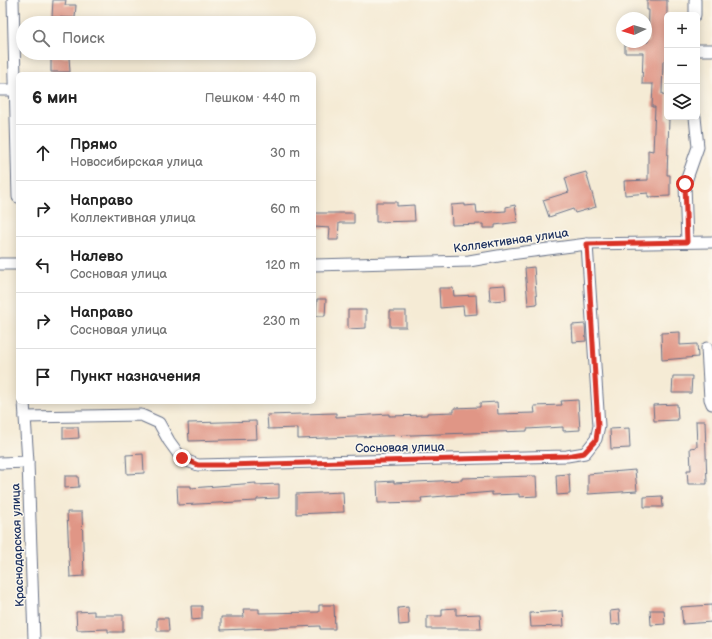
<!DOCTYPE html>
<html lang="ru">
<meta charset="utf-8">
<style>
:root{--surface:#fff;--page:#f2f2f2;--text:#222;--muted:#767676;--line:#e0e0e0}
body{margin:0;font-family:"Balsamiq Sans",sans-serif;background:var(--page);color:var(--text)}
.controls{position:absolute;right:12px;top:12px;display:grid;overflow:hidden;border-radius:6px;box-shadow:0 2px 10px #0003}
.controls button{width:36px;height:36px;display:grid;place-items:center;padding:0;border:0;border-bottom:1px solid var(--line);background:var(--surface);color:var(--text);font:20px sans-serif}
.compass{position:absolute;left:616px;top:12px;width:36px;height:36px;border-radius:50%;background:var(--surface);box-shadow:0 2px 10px #0003;rotate:266deg}
.stop{position:absolute;width:12px;height:12px;margin:-9px;border:3px solid #d93025;border-radius:50%;background:#fff}
.stop.end{background:#d93025;border-color:#fff;box-shadow:0 1px 4px #0008}
.list{margin:0;padding:0;list-style:none}
h2{display:flex;justify-content:space-between;align-items:center;height:52px;margin:0;padding:0 16px;font-size:17px}
h2 small{font-size:13px;font-weight:400;color:var(--muted)}
.list li{display:grid;grid-template-columns:26px 1fr auto;gap:12px;align-items:center;box-sizing:border-box;height:56px;padding:0 16px;border-top:1px solid var(--line)}
.list b{display:block;font-size:15px;white-space:nowrap}
.list p{margin:0;font-size:13px;white-space:nowrap;color:var(--muted)}
.list em{font-size:13px;font-style:normal;color:var(--muted)}
.icon{flex:none;width:22px;height:22px;fill:none;stroke:currentColor;stroke-width:2;stroke-linecap:round;stroke-linejoin:round}
.map{position:relative;flex:none;width:712px;height:639px;overflow:hidden}
.search{position:absolute;background:var(--surface);box-shadow:0 2px 10px #0003;left:16px;top:16px;width:300px;height:44px;display:flex;align-items:center;gap:10px;box-sizing:border-box;padding:0 14px;border-radius:22px;color:var(--muted);font-size:15px}
.panel{position:absolute;background:var(--surface);box-shadow:0 2px 10px #0003;left:16px;top:72px;width:300px;height:332px;border-radius:6px}
.map>svg:first-child{display:block}
.building{fill:#e09686}
.lines{fill:none;stroke-linecap:round;stroke-linejoin:round}
.minor-casing{stroke:#677188;stroke-width:13}
.minor{stroke:#fff;stroke-width:11}
.route{stroke:#d93025;stroke-width:5}
.labels{text-anchor:middle;dominant-baseline:central;stroke-width:3;stroke-linejoin:round;paint-order:stroke}
.street-label{font-size:12px;fill:#1b2f5e;stroke:#fbf7ec}
</style>
<div class="map">
<svg width="712" height="639" viewBox="0 0 712 639">
<rect width="100%" height="100%" fill="#fbf7ec"/>
<filter id="ink" filterUnits="userSpaceOnUse"><feTurbulence type="fractalNoise" baseFrequency=".025" numOctaves="2"/><feDisplacementMap in="SourceGraphic" scale="8" xChannelSelector="R" yChannelSelector="G"/><feConvolveMatrix kernelMatrix="1 2 1 2 8 2 1 2 1" color-interpolation-filters="sRGB"/></filter>
<filter id="wash" filterUnits="userSpaceOnUse"><feTurbulence type="fractalNoise" baseFrequency=".012" numOctaves="4" result="noise"/><feDisplacementMap in="SourceGraphic" scale="16" xChannelSelector="R" yChannelSelector="G"/><feGaussianBlur stdDeviation="0.9" result="paint"/><feColorMatrix in="noise" values="0 0 0 0 0 0 0 0 0 0 0 0 0 0 0 0 0 1.4 0 .05"/><feComposite in="paint" operator="in"/></filter>
<g filter="url(#wash)">
<rect width="100%" height="100%" fill="#f5ebd5"/>
<g id="blocks">
<g class="building">
<path d="M53,0H66L65,5H76L75,18L52,17Z"/>
<path d="M647,0H667V51L666,61H663L662,94L667,95V119H669L667,175H670V196L648,197V193L625,195L624,181L648,180V150L653,151L655,107H652L653,84H642L643,53H625V42H648L649,10H647Z"/>
<path d="M51,57H69L70,72H51Z"/>
<path d="M586,172L596,207L575,213L573,209L549,217L543,200L569,192L565,178Z"/>
<path d="M376,202H397V206L414,205L415,221L376,222Z"/>
<path d="M465,204V206L476,205L477,213L506,211V207L515,205L518,222L495,225V228H483V224L452,225L451,205Z"/>
<path d="M314,213H354V223H339L338,240H329L330,228L314,227Z"/>
<path d="M534,267L537,304L528,305L525,268Z"/>
<path d="M505,285L506,300L490,301L489,286Z"/>
<path d="M439,288H453L454,296L476,295L477,314L464,315L463,306L440,308Z"/>
<path d="M317,299H326L325,316H316Z"/>
<path d="M348,310H366V328L348,329Z"/>
<rect x="390" y="311" width="16" height="16"/>
<path d="M585,324L586,341L573,342L572,325Z"/>
<path d="M680,332V345L697,344L698,357L662,360L661,333Z"/>
<path d="M673,376H692L691,393H672Z"/>
<path d="M578,400L580,430L563,431V427L527,429V431L298,439V428L268,429L267,415L336,413V417L389,414V416L427,415V413L454,412V408L480,407V403L497,402L498,414L535,413L534,406L562,405L561,401Z"/>
<path d="M677,404L678,420L654,421L653,405Z"/>
<path d="M256,421L257,439L189,441L188,423Z"/>
<path d="M696,421H705L707,484H688L687,470H691L690,448L697,447Z"/>
<path d="M63,427H78L79,438L63,439Z"/>
<path d="M629,428L630,448L611,449L610,429Z"/>
<path d="M143,454L144,473L127,474L126,455Z"/>
<path d="M635,470L637,491L588,494V474Z"/>
<path d="M569,474L570,494L557,495L556,475Z"/>
<path d="M65,476H78L79,487L65,488Z"/>
<path d="M536,476L537,496L519,497V494L492,495V492L421,498L422,502L378,503L377,482L394,481V483L462,480V478Z"/>
<path d="M256,483V485L279,484V498L257,499V501L178,505L177,486H191V488Z"/>
<path d="M343,492L344,512L296,514V494Z"/>
<path d="M662,496L663,507H644V497Z"/>
<path d="M67,512H82L84,576L70,577Z"/>
<path d="M319,605H334L335,629H320V626L221,630V617H244L243,609H259V613L319,612Z"/>
<path d="M712,605V622L683,624L681,607Z"/>
<path d="M191,606H202V619L192,620Z"/>
<path d="M408,607L409,624L399,625L398,608Z"/>
<path d="M456,608V615L480,614L481,629H427V616H442V609Z"/>
<path d="M619,610L620,624L611,625L610,611Z"/>
<path d="M650,610H664L665,624L651,625Z"/>
<path d="M94,611V615H123V632H108V629L77,630L76,612Z"/>
<path d="M563,611L564,626L531,627L530,613Z"/>
<path d="M157,618H168L169,631H157Z"/>
</g>
</g>
</g>
<g filter="url(#ink)">
<use href="#blocks" fill-opacity="0" stroke="#677188" stroke-width="1"/>
<g class="lines">
<defs>
<g id="minor">
<path d="M13,0L18,197"/>
<path d="M695,0V15"/>
<path d="M697,50H712"/>
<path d="M0,90H15"/>
<path d="M687,242L685,184L698,147L695,117"/>
<path d="M0,264H18"/>
<path d="M314,265L469,261L510,254L587,244L712,242"/>
<path d="M707,348L710,399L712,404"/>
<path d="M24,402L28,462L34,639"/>
<path d="M25,417L141,415L159,423L169,441L182,459L198,465L567,456L585,453L596,439L599,426L587,244"/>
<path d="M0,463L28,462"/>
</g>
</defs>
<use href="#minor" class="minor-casing"/>
<use href="#minor" class="minor"/>
</g>
</g>
<g class="lines" filter="url(#ink)">
<path class="route" d="M182,458L198,465H227L567,456L584,453L596,440L598,426L587,244L687,242L685,184"/>
</g>
<g class="labels">
<g class="street-label">
<text transform="translate(511 241) rotate(-8)">Коллективная улица</text>
<text transform="translate(400 448) rotate(-1)">Сосновая улица</text>
<text transform="translate(18 545) rotate(-92)">Краснодарская улица</text>
</g>
</g>
</svg>
<div class="controls">
<button>+</button>
<button>−</button>
<button><svg class="icon" aria-label="layers" viewBox="0 0 24 24"><path d="M12 4l9 5-9 5-9-5zM3 14l9 5 9-5"/></svg></button>
</div>
<svg class="compass" viewBox="-18 -18 36 36"><path d="M0-13l5 13h-10z" fill="#e53935"/><path d="M0 13l5-13h-10z" fill="#767676"/></svg>
<div class="stop" style="left:685px;top:184px"></div>
<div class="stop end" style="left:182px;top:458px"></div>
<div class="search"><svg class="icon" aria-label="search" viewBox="0 0 24 24"><circle cx="10" cy="10" r="6"/><path d="M15 15l6 6"/></svg>Поиск</div>
<section class="panel">
<h2>6 мин<small>Пешком · 440 m</small></h2>
<ul class="list">
<li><svg class="icon" aria-label="ahead" viewBox="0 0 24 24"><path d="M12 20V5M6 11l6-6 6 6"/></svg><div><b>Прямо</b><p>Новосибирская улица</p></div><em>30 m</em></li>
<li><svg class="icon" aria-label="right" viewBox="0 0 24 24"><path d="M7 20v-9h11M14 6l5 5-5 5"/></svg><div><b>Направо</b><p>Коллективная улица</p></div><em>60 m</em></li>
<li><svg class="icon" aria-label="left" viewBox="0 0 24 24"><path d="M17 20v-9H6M10 6l-5 5 5 5"/></svg><div><b>Налево</b><p>Сосновая улица</p></div><em>120 m</em></li>
<li><svg class="icon" aria-label="right" viewBox="0 0 24 24"><path d="M7 20v-9h11M14 6l5 5-5 5"/></svg><div><b>Направо</b><p>Сосновая улица</p></div><em>230 m</em></li>
<li><svg class="icon" aria-label="arrive" viewBox="0 0 24 24"><path d="M6 21V4h12l-3 4 3 4H6"/></svg><div><b>Пункт назначения</b></div></li>
</ul>
</section>
</div>
